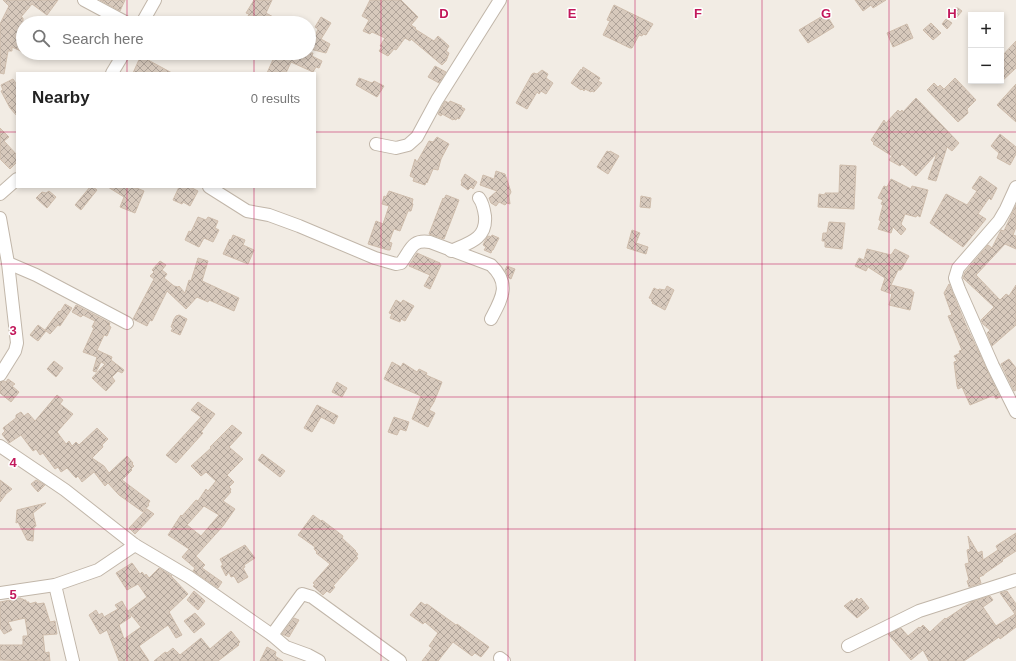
<!DOCTYPE html>
<meta charset="utf-8">
<style>
:root{--surface:#fff;--page:#f6f6f6;--text:#222;--muted:#767676;--line:#e0e0e0}
body{margin:0;font-family:Arial,sans-serif;background:var(--page);color:var(--text)}
.controls{position:absolute;right:12px;top:12px;display:grid;overflow:hidden;border-radius:0px;box-shadow:0 2px 6px #0003}
.controls button{width:36px;height:36px;display:grid;place-items:center;padding:0;border:0;border-bottom:1px solid var(--line);background:var(--surface);color:var(--text);font:20px sans-serif}
.list{margin:0;padding:0;list-style:none}
h2{display:flex;justify-content:space-between;align-items:center;height:52px;margin:0;padding:0 16px;font-size:17px}
h2 small{font-size:13px;font-weight:400;color:var(--muted)}
.icon{flex:none;width:22px;height:22px;fill:none;stroke:currentColor;stroke-width:2;stroke-linecap:round;stroke-linejoin:round}
.map{position:relative;flex:none;width:1016px;height:661px;overflow:hidden}
.search{position:absolute;background:var(--surface);box-shadow:0 2px 6px #0003;left:16px;top:16px;width:300px;height:44px;display:flex;align-items:center;gap:10px;box-sizing:border-box;padding:0 14px;border-radius:22px;color:var(--muted);font-size:15px}
.panel{position:absolute;background:var(--surface);box-shadow:0 2px 6px #0003;left:16px;top:72px;width:300px;height:116px;border-radius:0px}
.map>svg:first-child{display:block}
.building{fill:url(#building-cross-hatch);stroke:#cfbdac;fill-rule:evenodd}
.lines{fill:none;stroke-linecap:round;stroke-linejoin:round}
.minor-casing{stroke:#c1b6a9;stroke-width:14}
.minor{stroke:#fff;stroke-width:12}
.grid{fill:none;stroke:#c2185b;stroke-width:1;stroke-opacity:0.55}
.grid-label{font-size:13px;text-anchor:middle;font-weight:bold;fill:#c2185b;stroke:#fff;stroke-width:3;stroke-linejoin:round;paint-order:stroke}
</style>
<div class="map">
<svg width="1016" height="661" viewBox="0 0 1016 661">
<defs>
<pattern id="building-cross-hatch" width="8" height="8" patternUnits="userSpaceOnUse"><rect width="8" height="8" fill="#d7c9bc"/><path d="M0 0l8 8M0 8l8-8" fill="none" stroke="#b0a49a"/></pattern>
</defs>
<rect width="100%" height="100%" fill="#f2ece4"/>
<g class="building">
<path d="M3,0H58L47,15L32,4L21,17L23,18V52L12,47V51H8L4,74L0,73V24L9,6Z"/>
<path d="M100,0H125L120,11Z"/>
<path d="M254,0H272L266,13L284,23H250L246,20L249,14L246,13Z"/>
<path d="M370,0H401L418,17L411,25L416,28L415,29L434,41L438,36L449,46L446,51L449,53L446,61L442,65L411,39L410,41L405,38L396,50L394,49L389,55L388,56L379,51L382,47L380,46L385,38L372,32L370,34L363,31L369,20L362,16Z"/>
<path d="M855,0H886L873,8L871,5L863,11Z"/>
<path d="M614,5L653,24L646,35L643,34L642,36L639,35L632,48H630L603,35L610,21L607,20Z"/>
<path d="M955,8H958L962,11L957,17L951,13Z"/>
<path d="M826,14L834,27L808,43L799,30Z"/>
<path d="M321,17L331,23L321,39L330,44L326,53L310,49L318,29L315,27Z"/>
<path d="M946,19L952,23L947,29L942,24Z"/>
<path d="M931,23L941,33L933,40L923,30Z"/>
<path d="M907,24L913,38L893,47L887,33Z"/>
<path d="M1016,41V68L1001,82V57Z"/>
<path d="M142,53L149,57L148,60L172,73H133Z"/>
<path d="M276,53H313L312,56L322,61L319,68L316,67L313,72L291,62L286,73H267Z"/>
<path d="M435,66L446,72L439,83L428,77Z"/>
<path d="M583,67L600,78L598,81L602,83L594,92L592,91L591,92L585,89L584,91L582,89L581,90L571,83L581,69L582,70Z"/>
<path d="M542,70L548,74L546,78L553,83L546,94L541,91L539,94L537,92L527,109L516,103L532,74L534,73L537,74Z"/>
<path d="M359,78L372,83L374,81L384,86L377,97L356,85Z"/>
<path d="M955,78L976,100L967,109L968,113L958,122L927,90L934,83L938,87L940,85L944,89Z"/>
<path d="M13,79L17,85V116L10,108L1,91L3,90L1,85Z"/>
<path d="M1016,84V122L997,105Z"/>
<path d="M916,98L959,143L952,151L947,147L936,181L928,179L937,153L916,176L902,164L900,166L889,160L892,156L873,144L874,143L871,140L884,120L886,123L898,110L900,112L902,110L903,112Z"/>
<path d="M445,101L449,103L450,101L462,106L461,107L465,109L459,119L457,118L456,120L454,119L453,120L442,114L441,116L438,114Z"/>
<path d="M0,128L9,137L4,141L17,155V162L10,169L0,159Z"/>
<path d="M1000,134L1016,147V154L1010,165L997,158L999,153L991,146Z"/>
<path d="M437,137L449,144L441,159L438,170L433,169L427,183L426,182L425,185L413,181L414,178L410,176L415,159L417,162L429,141L433,142Z"/>
<path d="M607,151L609,152L610,151L619,156L608,174L597,167Z"/>
<path d="M840,165L856,166L854,209L818,207L819,194L825,195V193H839Z"/>
<path d="M496,171L505,174L511,192L509,196L510,204L507,203L505,205L499,202L496,206L491,203L489,198L497,191L480,185L483,175L494,179Z"/>
<path d="M465,174L477,182L473,189L471,187L468,190L461,185L462,182L461,181Z"/>
<path d="M980,176L997,188L991,200L989,198L978,214L986,219L963,247L930,223L946,194L967,205L977,191L972,188Z"/>
<path d="M891,179L911,189L912,186L928,190L920,217L917,215L916,217L905,214L901,224L906,229L901,235L893,227L891,233L878,229L881,221L879,220L883,205L881,204L883,200L878,198L884,186L887,187Z"/>
<path d="M90,187H93L97,190L81,210L75,205Z"/>
<path d="M108,187H134L144,191L135,213L120,207L124,197Z"/>
<path d="M179,187H190L198,191L190,206L183,202L182,204L173,200Z"/>
<path d="M49,191L56,197L47,208L36,198L42,192L46,193Z"/>
<path d="M389,191L413,199L412,203L413,204L411,211H408L400,231L394,229L389,242L392,243L390,250H388L368,244L376,221L383,224L389,206L382,204L384,196L386,197Z"/>
<path d="M446,195L459,200L444,239L429,234L443,198L444,199Z"/>
<path d="M641,196L651,198L650,208L640,207Z"/>
<path d="M1016,205V227L1013,235L1016,236V249L1005,244L976,275L1000,300L1006,294L1009,296L1016,285V325L992,346L987,333L990,330L983,324L981,320L994,307L963,278L965,272L988,245L992,248L1001,230L1004,231Z"/>
<path d="M198,217L206,220L208,217L218,221L215,228L219,230L213,242L204,238L199,247L185,240L189,231L191,232Z"/>
<path d="M829,222L845,223L842,249L825,247V241H822L823,233H827Z"/>
<path d="M632,230L640,233L636,243L648,247L646,254L627,248Z"/>
<path d="M233,235L245,240L243,245L254,250L248,264L223,254L230,239L231,240Z"/>
<path d="M492,235L499,238L493,250H492L491,253L484,250L486,247L483,245L487,237L489,236L491,237Z"/>
<path d="M867,249L891,255L895,249L909,256L901,270H898L891,285L912,290V292H914L910,310L889,305L892,294L881,290L885,278L868,267L866,271L855,266L859,258L864,260Z"/>
<path d="M417,253L440,263V265H441L430,289L424,286L430,275L409,266Z"/>
<path d="M198,258L208,261L202,281L239,298L234,311L209,300L208,302L197,297L186,309L167,291L152,321L150,320L147,326L133,319L154,279L150,276L154,272L152,270L160,261L166,265L162,270L167,274L164,278L174,286L178,287L179,286L185,293L189,280L191,281Z"/>
<path d="M507,266L515,269L511,279L509,278L505,270Z"/>
<path d="M949,284L965,323L1000,397L996,399L994,395L970,405L962,387L958,389L957,386L954,362L957,361L954,356L960,353L959,351L962,350L948,316L952,315L944,293Z"/>
<path d="M667,286L674,290L665,310L652,303L653,302L651,301L652,299L649,298L654,288L658,290L659,289L665,290Z"/>
<path d="M396,300L401,303L403,300L414,306L405,321L401,319L400,322L390,318L392,314L389,313Z"/>
<path d="M65,304L72,308L60,326L58,325L50,334L45,330L59,311L60,312Z"/>
<path d="M76,305L110,323L109,326L111,327L107,336L104,335L97,350L112,357L111,360L124,370L122,373L118,371L112,377L115,381L106,391L92,378L105,364L101,362L96,372L93,371L97,357L83,352L94,328L92,327L95,321L83,315L81,317L72,312Z"/>
<path d="M179,315L187,319L180,335L171,331L173,328L171,327L174,319L176,316Z"/>
<path d="M38,325L46,331L38,341L30,335Z"/>
<path d="M1009,359L1016,368V390L1014,391L1001,364Z"/>
<path d="M54,361L63,368L56,377L47,369Z"/>
<path d="M392,362L401,367L403,363L417,372L419,369L427,373L426,375L442,382L434,402L429,410L435,413L428,427L412,419L421,396L396,385L384,379Z"/>
<path d="M8,379L15,384L12,386L19,392L11,402L0,393V382L4,381L6,382Z"/>
<path d="M337,382L347,388L342,397L332,392Z"/>
<path d="M57,395L63,400L60,404L73,414L57,432L66,444L69,441L72,446L76,442L79,445L97,428L108,439L102,445L103,447L92,458L104,466L109,473L127,456L133,463L132,464L134,466L131,469L132,470L122,480L150,501L148,504L149,505L143,512L119,495L108,483L105,486L94,472L82,482L78,476L76,478L67,468L61,472L58,467L55,469L43,453L40,455L36,449L33,451L21,435L9,443L2,434L5,431L3,428L16,418V415L21,412L24,416L28,413L35,421Z"/>
<path d="M198,402L215,414L201,432L203,433L176,463L166,455L201,417L191,410Z"/>
<path d="M317,405L338,416L334,424L321,417L312,432L304,428Z"/>
<path d="M394,417L409,422L406,431L400,429L397,435L388,432Z"/>
<path d="M232,425L242,433L229,447L243,459L227,475L234,482L229,487L231,489L230,491L231,492L223,501L235,509L223,526L196,556L205,565L202,568L222,582L218,588L193,571L195,568L182,557L189,549L168,535L181,515L182,516L196,500L198,501L206,489L208,491L216,481L206,472L201,476L191,466L211,448L210,447ZM204,506L219,515L201,536L187,525Z"/>
<path d="M262,454L285,471L280,477L258,460Z"/>
<path d="M0,480L12,489L6,494L0,502Z"/>
<path d="M36,480L45,485L38,492L31,484Z"/>
<path d="M46,503L33,513L36,526L34,527L33,541L27,540L18,522L16,523L17,510Z"/>
<path d="M147,509L154,514L135,534L129,528Z"/>
<path d="M313,515L321,521L322,520L343,536L342,538L356,551H355L358,554L356,557L358,558L333,586L335,587L330,593L327,591L323,595L313,586L315,585L313,583L330,564L316,553L317,552L314,549L315,547L298,535Z"/>
<path d="M1016,533V551L1002,560L1003,561L984,574V575L979,577L981,583L969,587L967,581L969,580L965,564L969,563L967,550L970,549L968,536L978,553L982,551L983,560L998,550L996,546Z"/>
<path d="M245,545L255,558L244,565L245,567L243,568L248,577L238,583L234,576L231,577L229,572L226,576L221,566L223,565L220,559Z"/>
<path d="M132,563L140,574L142,572L145,576L146,574L149,578L159,568L172,576H171L188,594L169,612L182,635L176,638L168,625L139,646L149,661H119L107,630L100,634L89,615L96,610L99,615L102,613L104,617L118,609L115,605L122,601L131,617L119,625L124,639L141,627L128,611L147,597L138,584L127,590L116,573Z"/>
<path d="M194,591L205,601L198,610L187,600Z"/>
<path d="M1007,591L1016,604V627L1000,639L999,637L964,661H929L923,650L911,660L888,634L901,628L908,636L919,627L920,628L923,625L930,632L945,618L946,619L971,602L990,596L993,600L983,607L996,626L1015,614L1000,593Z"/>
<path d="M21,598V599H23L24,600H26V602H29V604L36,602L37,604L44,603L50,622L55,621L57,634L43,635L45,653L49,652L50,661H40V660L32,661L0,660V645H23V636H28L25,618L8,622L12,630L4,634L0,628V602Z"/>
<path d="M857,598L859,600L861,598L869,608L857,618L844,606L852,600L853,602Z"/>
<path d="M421,602L425,605L427,604L456,625L457,624L489,647L481,657L475,653L472,656L453,642L438,661H422L432,648L429,646L438,633L425,622L423,624L410,615Z"/>
<path d="M195,613L205,624L194,633L184,621Z"/>
<path d="M294,618L299,620L289,637L282,634Z"/>
<path d="M231,631L240,642L238,644L239,645L218,661H154L165,652L167,653L173,648L180,655L201,638L210,649Z"/>
<path d="M267,647L276,652L275,656L283,661H260Z"/>
</g>
<g class="lines">
<defs>
<g id="minor">
<path d="M84,0L127,23"/>
<path d="M142,23L155,0"/>
<path d="M112,73L124,53"/>
<path d="M376,144L396,148L408,145L417,137L437,100L500,0"/>
<path d="M209,187L247,211L269,215L299,226L375,258L396,264L401,263C411,250 411,239 430,242L491,265C511,284 502,298 491,319"/>
<path d="M1016,187L1006,209L999,221L958,268L955,278L959,289L993,366L1016,412"/>
<path d="M0,194L17,179"/>
<path d="M0,218L8,263L17,343L15,351L0,375"/>
<path d="M451,251C469,243 487,239 485,216C484,209 483,203 479,198"/>
<path d="M8,263L36,275L127,323"/>
<path d="M0,446L65,490L135,545L189,577L272,635L286,647L308,655L319,661"/>
<path d="M55,585L73,661"/>
<path d="M0,593L55,585L98,570L135,545"/>
<path d="M272,635L302,594L312,597L400,661"/>
<path d="M848,646L919,611L1016,580"/>
<path d="M500,658L504,661"/>
</g>
</defs>
<use href="#minor" class="minor-casing"/>
<use href="#minor" class="minor"/>
</g>
<path class="grid" d="M127,0V23M254,0V23M381,0V661M508,0V661M635,0V661M762,0V661M889,0V661M127,53V73M254,53V73M0,132H17M315,132H1016M127,187V661M254,187V661M0,264H1016M0,397H1016M0,529H1016"/>
<g class="grid-label">
<text x="444" y="18">D</text>
<text x="572" y="18">E</text>
<text x="698" y="18">F</text>
<text x="826" y="18">G</text>
<text x="952" y="18">H</text>
<text x="13" y="335">3</text>
<text x="13" y="467">4</text>
<text x="13" y="599">5</text>
</g>
</svg>
<div class="controls">
<button>+</button>
<button>−</button>
</div>
<div class="search"><svg class="icon" aria-label="search" viewBox="0 0 24 24"><circle cx="10" cy="10" r="6"/><path d="M15 15l6 6"/></svg>Search here</div>
<section class="panel">
<h2>Nearby<small>0 results</small></h2>
<ul class="list">
</ul>
</section>
</div>
